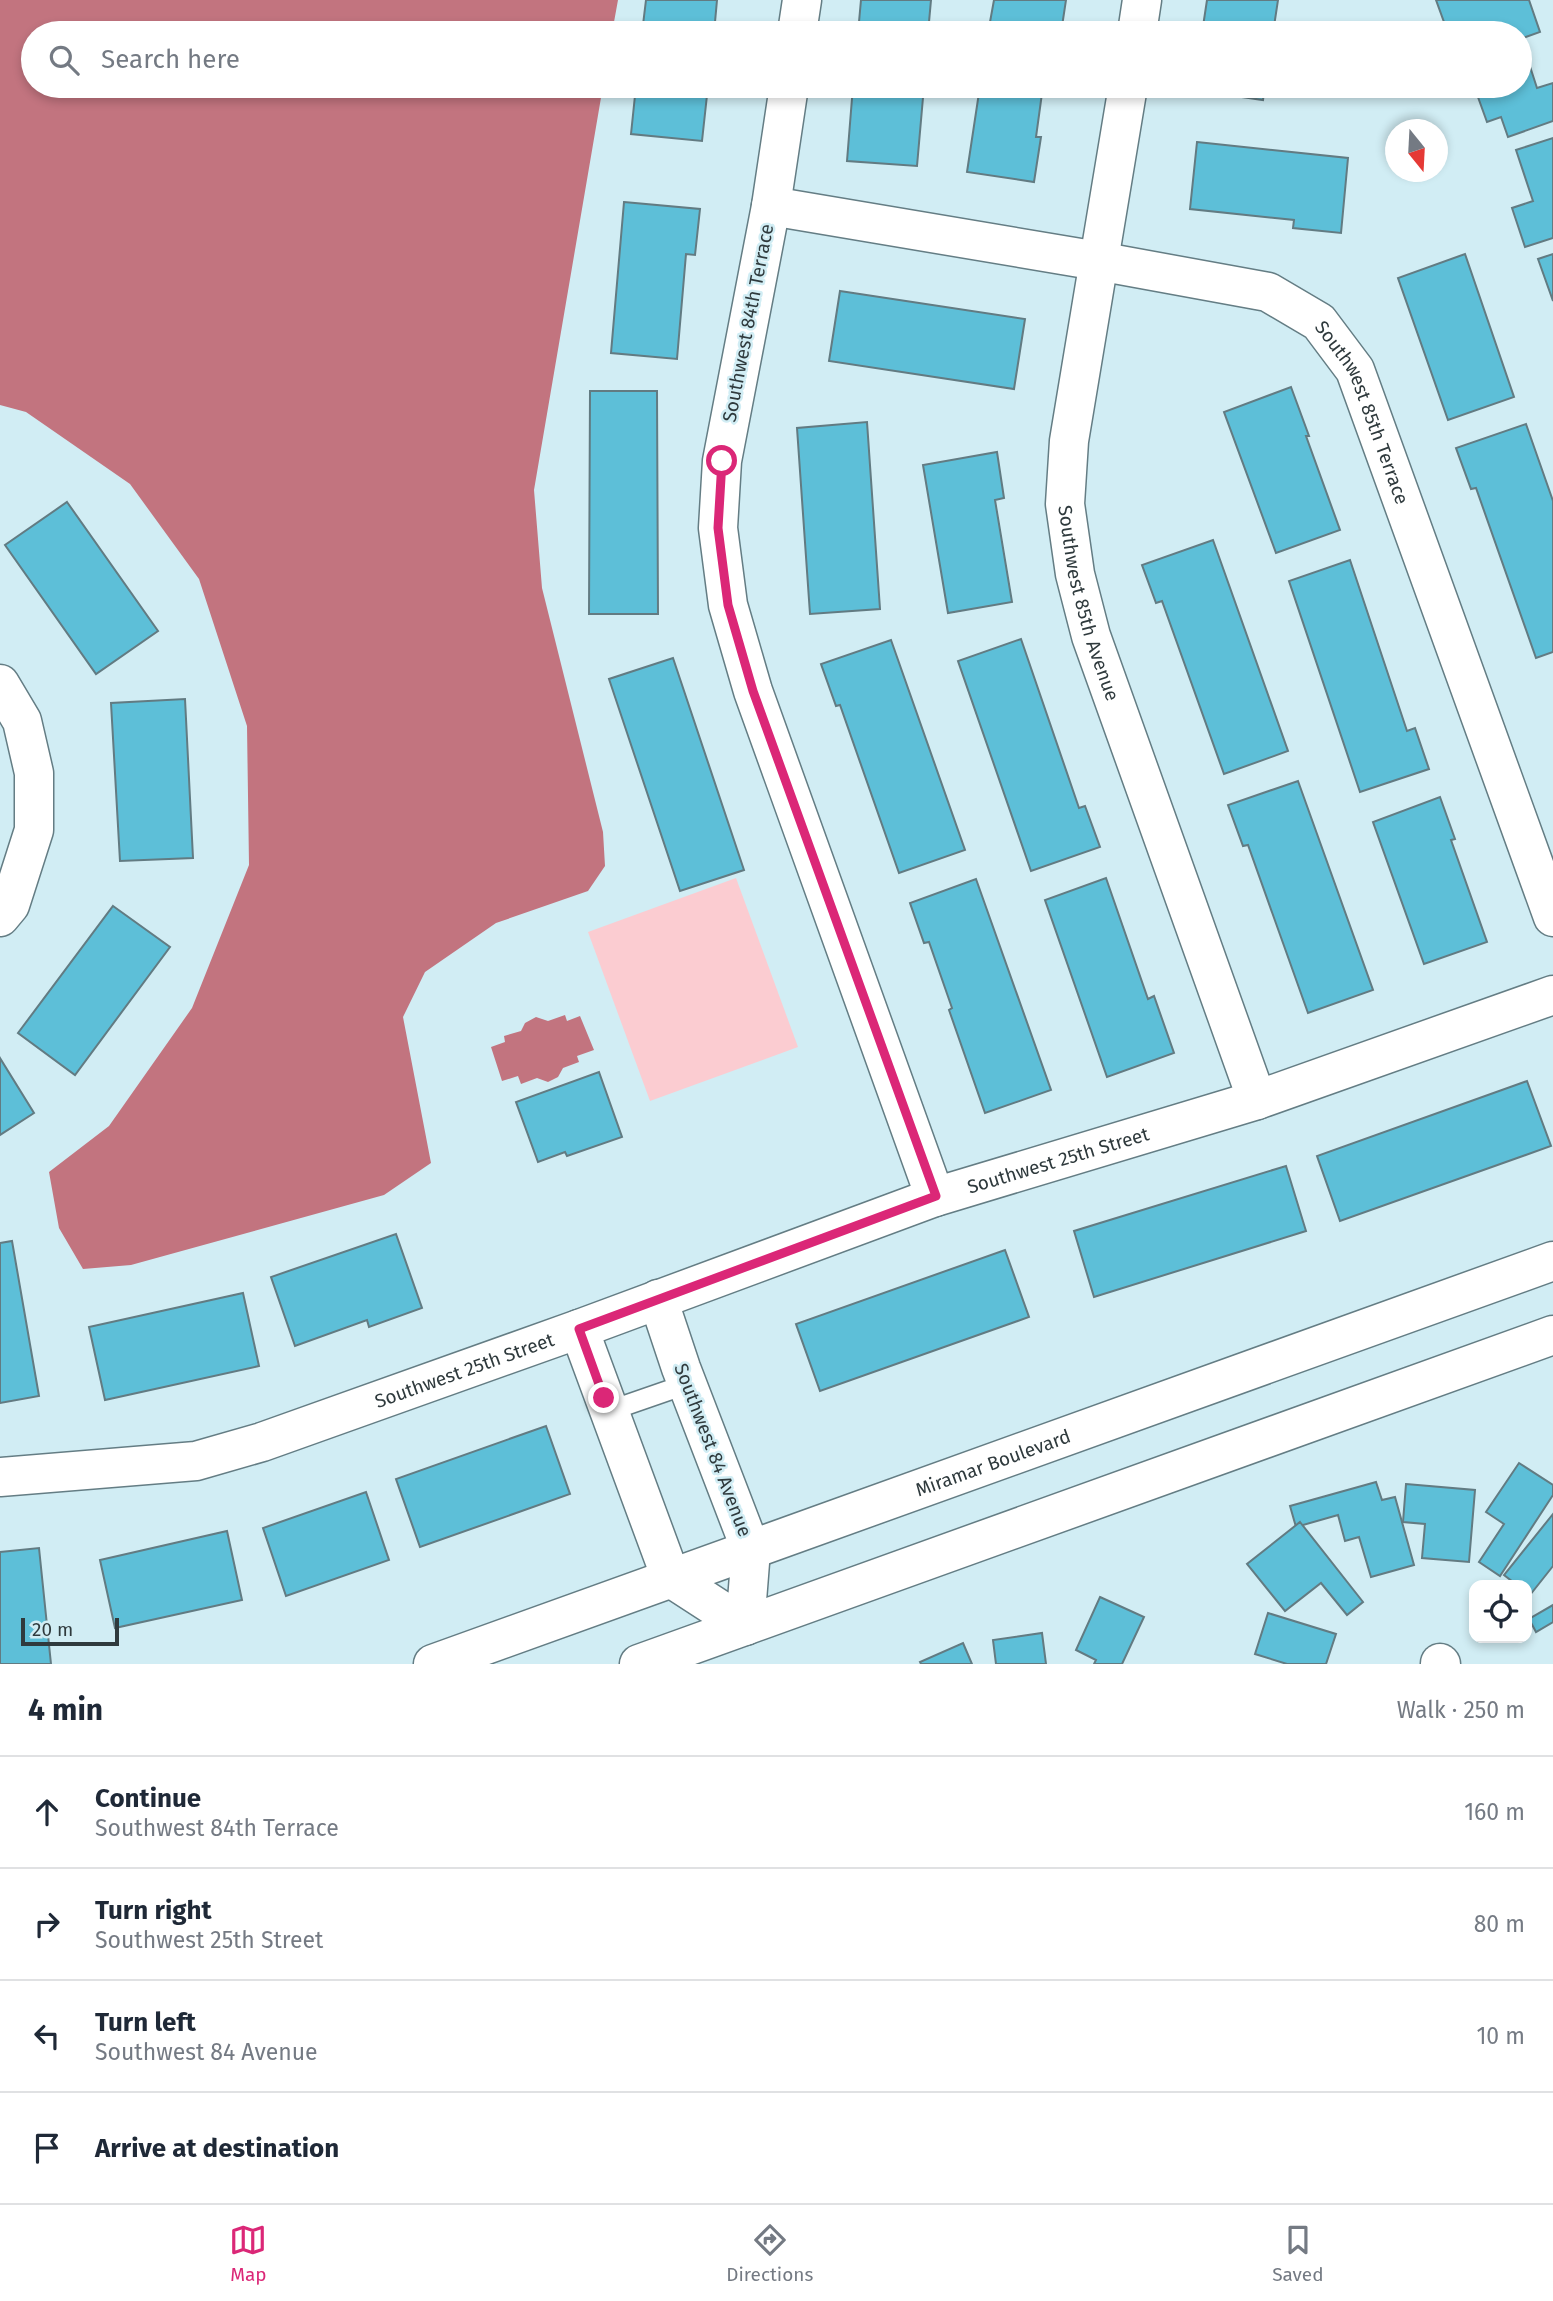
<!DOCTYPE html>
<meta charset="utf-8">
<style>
:root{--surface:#fff;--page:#f6f6f7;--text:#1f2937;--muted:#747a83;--line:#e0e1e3;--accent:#db2777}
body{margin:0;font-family:"Fira Sans",sans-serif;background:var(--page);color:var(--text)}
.controls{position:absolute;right:21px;bottom:21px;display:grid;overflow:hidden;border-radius:14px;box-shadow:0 4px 10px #0003}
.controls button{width:63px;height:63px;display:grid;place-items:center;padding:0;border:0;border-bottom:2px solid var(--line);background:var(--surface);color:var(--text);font:35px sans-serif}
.compass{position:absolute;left:1385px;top:119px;width:63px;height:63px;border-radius:50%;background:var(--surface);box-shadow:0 4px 10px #0003;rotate:162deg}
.scale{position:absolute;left:21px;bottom:18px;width:98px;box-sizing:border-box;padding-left:7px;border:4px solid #2f3a3d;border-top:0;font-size:19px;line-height:24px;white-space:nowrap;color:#2f3a3d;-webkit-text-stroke:5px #d1edf4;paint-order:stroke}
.stop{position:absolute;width:21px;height:21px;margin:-16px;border:5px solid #db2777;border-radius:50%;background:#fff}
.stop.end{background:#db2777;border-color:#fff;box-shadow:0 2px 7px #0008}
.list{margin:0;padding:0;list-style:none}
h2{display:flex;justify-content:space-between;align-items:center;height:91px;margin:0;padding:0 28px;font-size:30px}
h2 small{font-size:23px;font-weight:400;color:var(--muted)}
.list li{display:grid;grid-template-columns:46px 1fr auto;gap:21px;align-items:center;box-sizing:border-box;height:112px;padding:0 28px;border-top:2px solid var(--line)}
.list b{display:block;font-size:26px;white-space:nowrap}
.list p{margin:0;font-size:23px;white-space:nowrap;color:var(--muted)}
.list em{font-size:23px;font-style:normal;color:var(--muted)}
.icon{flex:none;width:38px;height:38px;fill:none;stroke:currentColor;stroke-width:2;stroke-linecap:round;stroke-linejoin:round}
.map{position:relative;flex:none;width:1553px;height:1664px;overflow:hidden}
.search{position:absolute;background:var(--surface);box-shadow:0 4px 10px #0003;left:21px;right:21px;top:21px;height:77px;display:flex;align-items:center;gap:18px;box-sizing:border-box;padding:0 24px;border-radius:38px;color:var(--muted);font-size:26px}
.sheet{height:539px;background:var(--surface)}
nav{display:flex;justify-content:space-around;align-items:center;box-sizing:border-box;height:98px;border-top:2px solid var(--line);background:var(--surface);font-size:19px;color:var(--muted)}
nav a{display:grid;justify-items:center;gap:4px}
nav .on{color:var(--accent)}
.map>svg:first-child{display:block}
.green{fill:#fbccd1}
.water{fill:#c2747f}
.building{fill:#5dbfd8;stroke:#627b82;stroke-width:2}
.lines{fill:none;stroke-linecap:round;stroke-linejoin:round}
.service-casing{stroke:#647d84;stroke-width:22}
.minor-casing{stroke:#647d84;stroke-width:41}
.tertiary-casing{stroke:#647d84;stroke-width:41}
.service{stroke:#fff;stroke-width:19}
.minor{stroke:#fff;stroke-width:38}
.tertiary{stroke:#fff;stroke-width:38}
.route{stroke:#db2777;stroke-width:9}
.labels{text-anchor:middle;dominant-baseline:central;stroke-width:5;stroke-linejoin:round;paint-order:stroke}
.street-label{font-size:19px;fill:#2f3a3d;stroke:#d1edf4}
</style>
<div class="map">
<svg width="1553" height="1664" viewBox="0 0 1553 1664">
<rect width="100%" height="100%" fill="#d1edf4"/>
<path class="green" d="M736,878L798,1047L650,1101L588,932Z"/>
<g class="water">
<path d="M0,0H618L612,33H33V86H603L534,490L542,588L603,832L605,866L588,891L496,923L425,972L403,1017L431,1163L384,1195L131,1265L83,1269L59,1228L49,1172L109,1126L192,1008L249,865L247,726L199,579L130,484L26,412L0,405Z"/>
<path d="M565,1015L567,1021L580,1016L594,1050L577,1056L579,1062L563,1068L558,1077L548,1082L537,1078L521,1084L518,1076L502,1081L491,1047L505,1042L504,1036L521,1031L525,1023L536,1017L548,1021Z"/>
</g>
<g class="building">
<path d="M646,0H717L714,33H642Z"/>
<path d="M861,0H931L928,33H858Z"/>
<path d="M994,0H1066L1061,33H988Z"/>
<path d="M1207,0H1278L1273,33H1202Z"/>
<path d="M1436,0H1529L1540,32L1520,39V33H1448Z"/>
<path d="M1525,51L1537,88L1553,83V121L1508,137L1501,117L1487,122L1474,86H1520V52Z"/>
<path d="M636,86H708L702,141L631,134Z"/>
<path d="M853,86H924L917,166L847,161Z"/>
<path d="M980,86H1043L1036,137H1041L1034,182L967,172Z"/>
<path d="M1194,86H1265L1263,100L1193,90Z"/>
<path d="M1553,138V238L1525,247L1512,208L1533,201L1516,150Z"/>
<path d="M1197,142L1348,158L1341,233L1293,228L1294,220L1190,209Z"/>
<path d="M624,202L700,209L695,255L686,254L677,359L611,353Z"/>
<path d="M1465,254L1514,397L1448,420L1398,278Z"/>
<path d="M1553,254V301L1538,259Z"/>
<path d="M840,291L1025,319L1014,389L829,361Z"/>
<path d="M1291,387L1309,436H1306L1340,530L1276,553L1224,412Z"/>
<path d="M590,391H657L658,614H589Z"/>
<path d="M867,422L880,609L810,614L797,428Z"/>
<path d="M1526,424L1553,501V652L1536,658L1476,488L1471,489L1456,448Z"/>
<path d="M997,452L1004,498L995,500L1012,602L948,613L923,465Z"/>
<path d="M67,502L158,631L96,674L5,545Z"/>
<path d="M1213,540L1288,751L1224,774L1162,601L1156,603L1142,565Z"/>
<path d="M1350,560L1407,731L1415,728L1429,769L1360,792L1289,581Z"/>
<path d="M1021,639L1079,808L1085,806L1100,847L1031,871L958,661Z"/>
<path d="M891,640L965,850L899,873L840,705L836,706L821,664Z"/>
<path d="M673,658L744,870L680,891L609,679Z"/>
<path d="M185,699L193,858L120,861L111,703Z"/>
<path d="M1298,781L1373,990L1308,1013L1248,845L1243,846L1228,805Z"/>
<path d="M1440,797L1455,839L1451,840L1487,942L1424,964L1373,822Z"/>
<path d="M1106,878L1148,999L1154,996L1174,1053L1107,1077L1045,900Z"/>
<path d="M976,879L1051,1090L985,1113L949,1010L952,1008L929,942L924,943L910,903Z"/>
<path d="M113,906L170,947L75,1075L18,1033Z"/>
<path d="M0,1058L34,1113L0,1135Z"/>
<path d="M599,1072L622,1137L567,1156L565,1152L538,1162L516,1102Z"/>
<path d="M1527,1081L1551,1146L1340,1221L1317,1156Z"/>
<path d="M1286,1166L1306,1231L1094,1297L1074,1231Z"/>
<path d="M396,1234L422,1308L369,1327L367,1320L295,1346L271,1277Z"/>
<path d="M12,1241L39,1396L0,1403V1243Z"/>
<path d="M1005,1250L1029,1317L820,1391L796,1324Z"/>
<path d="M243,1293L259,1366L105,1400L89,1327Z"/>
<path d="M546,1426L570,1494L420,1547L396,1479Z"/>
<path d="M1519,1463L1553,1485V1495L1500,1576L1479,1562L1504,1524L1486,1512Z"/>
<path d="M1376,1482L1382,1500L1395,1497L1414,1565L1371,1577L1359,1537L1345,1541L1338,1515L1296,1527L1290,1506Z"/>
<path d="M1406,1484L1475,1490L1469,1562L1422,1558L1425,1524L1403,1522Z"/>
<path d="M366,1492L389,1560L286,1596L263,1528Z"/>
<path d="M1553,1514V1566L1530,1595L1527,1593V1585H1517L1504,1575Z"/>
<path d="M1300,1522L1363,1602L1347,1615L1321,1583L1285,1611L1247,1564Z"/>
<path d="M227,1531L242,1600L115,1628L100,1560Z"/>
<path d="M39,1548L51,1664H0V1552Z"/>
<path d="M1100,1597L1144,1617L1122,1664H1094L1096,1660L1076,1650Z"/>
<path d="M1553,1605V1622L1536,1632L1529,1619Z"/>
<path d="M1268,1613L1336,1634L1326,1664H1287L1255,1654Z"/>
<path d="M1042,1633L1046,1664H996L993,1640Z"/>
<path d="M963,1643L972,1664H921L920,1662Z"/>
</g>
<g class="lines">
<defs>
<path id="service" d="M609,1411L687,1384"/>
<g id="minor">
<path d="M797,33L802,0"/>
<path d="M1137,33L1142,0"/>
<path d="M789,86L771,206L722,461L718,528L728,605L753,691L935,1197"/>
<path id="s1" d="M1128,86L1069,441L1065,504L1075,574L1091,636L1257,1100"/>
<path id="s2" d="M771,206L1098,261L1268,292L1319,322L1355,370L1553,917"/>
<path d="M0,684L22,721L34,773V830L10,905L0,917"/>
<path d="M579,1329L671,1578L745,1626L751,1550L681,1368L658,1299"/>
<path id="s3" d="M0,1477L196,1461L262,1442L579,1329L935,1197L1257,1100L1553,995"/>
<path d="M1440,1663L1441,1664"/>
</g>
<g id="tertiary">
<path id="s4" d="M433,1664L1553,1261"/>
<path d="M639,1664L1553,1335"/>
</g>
</defs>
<use href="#service" class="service-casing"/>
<use href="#minor" class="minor-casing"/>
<use href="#tertiary" class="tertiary-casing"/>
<use href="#service" class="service"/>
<use href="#minor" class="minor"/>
<use href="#tertiary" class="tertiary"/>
</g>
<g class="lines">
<path class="route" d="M604,1398L579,1329L936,1196L753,691L728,605L718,528L722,461"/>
</g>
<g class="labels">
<g class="street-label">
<text transform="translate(748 323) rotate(-79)">Southwest 84th Terrace</text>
<text stroke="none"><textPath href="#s2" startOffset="665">Southwest 85th Terrace</textPath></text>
<text stroke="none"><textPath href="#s1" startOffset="525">Southwest 85th Avenue</textPath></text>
<text stroke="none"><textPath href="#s3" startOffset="1110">Southwest 25th Street</textPath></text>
<text stroke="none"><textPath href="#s3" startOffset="480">Southwest 25th Street</textPath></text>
<text transform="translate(713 1450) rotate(69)">Southwest 84 Avenue</text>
<text stroke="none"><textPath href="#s4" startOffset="595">Miramar Boulevard</textPath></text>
</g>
</g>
</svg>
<div class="controls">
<button><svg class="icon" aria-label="locate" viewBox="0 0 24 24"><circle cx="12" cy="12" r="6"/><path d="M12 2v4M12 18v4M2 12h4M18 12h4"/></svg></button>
</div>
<svg class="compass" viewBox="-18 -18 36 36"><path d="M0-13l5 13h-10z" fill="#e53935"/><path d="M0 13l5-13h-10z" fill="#747a83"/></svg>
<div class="scale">20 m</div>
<div class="stop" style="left:722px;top:461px"></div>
<div class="stop end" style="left:604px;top:1398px"></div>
<div class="search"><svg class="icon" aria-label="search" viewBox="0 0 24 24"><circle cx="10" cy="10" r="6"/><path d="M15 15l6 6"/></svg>Search here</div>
</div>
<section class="sheet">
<h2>4 min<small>Walk · 250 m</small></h2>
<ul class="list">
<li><svg class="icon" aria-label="ahead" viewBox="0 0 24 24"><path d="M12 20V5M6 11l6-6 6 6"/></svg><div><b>Continue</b><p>Southwest 84th Terrace</p></div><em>160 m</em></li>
<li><svg class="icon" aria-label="right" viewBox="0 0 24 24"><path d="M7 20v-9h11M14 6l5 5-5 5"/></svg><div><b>Turn right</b><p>Southwest 25th Street</p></div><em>80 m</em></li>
<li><svg class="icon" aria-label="left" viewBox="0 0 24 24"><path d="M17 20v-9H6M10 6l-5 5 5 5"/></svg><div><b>Turn left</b><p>Southwest 84 Avenue</p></div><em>10 m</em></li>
<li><svg class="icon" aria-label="arrive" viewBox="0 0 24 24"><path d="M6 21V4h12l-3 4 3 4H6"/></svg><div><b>Arrive at destination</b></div></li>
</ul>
</section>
<nav>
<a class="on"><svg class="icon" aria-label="map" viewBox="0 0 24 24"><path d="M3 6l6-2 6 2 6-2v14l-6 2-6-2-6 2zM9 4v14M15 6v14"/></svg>Map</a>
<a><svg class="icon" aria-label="directions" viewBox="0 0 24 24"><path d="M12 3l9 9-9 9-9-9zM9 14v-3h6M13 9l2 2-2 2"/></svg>Directions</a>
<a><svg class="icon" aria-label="saved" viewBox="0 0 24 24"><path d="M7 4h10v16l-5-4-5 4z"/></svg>Saved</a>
</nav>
